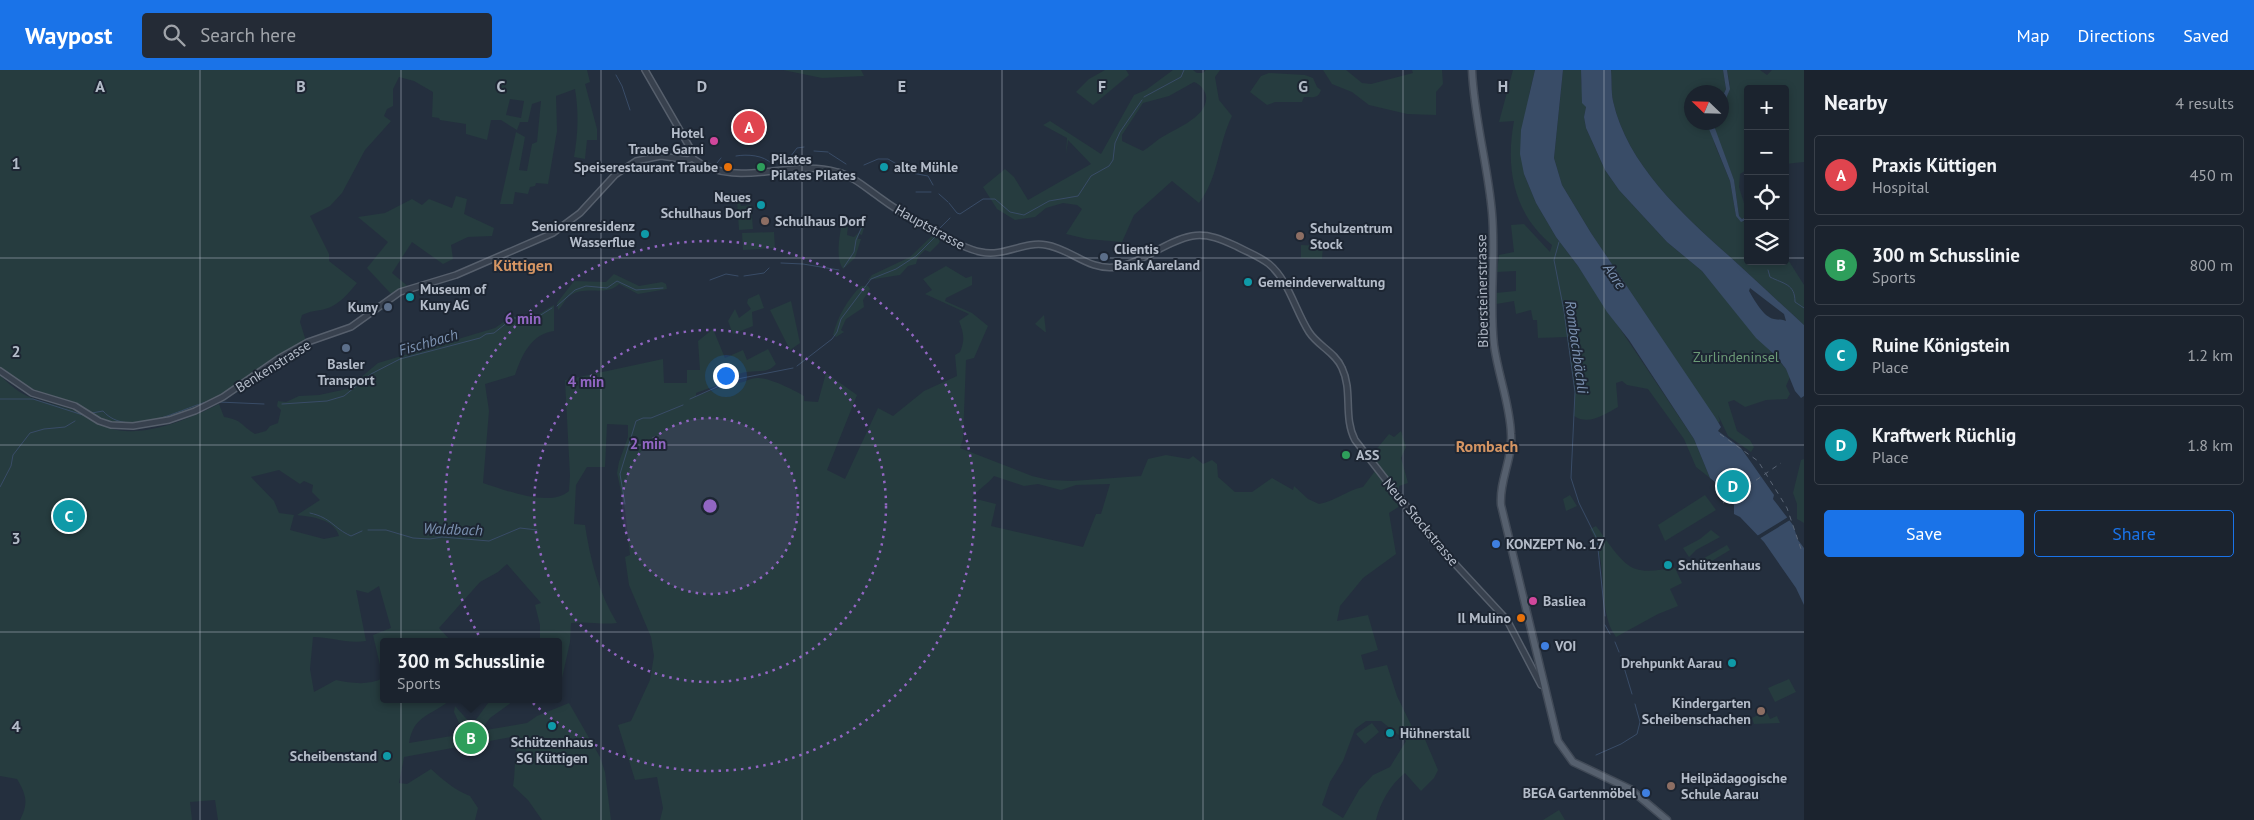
<!DOCTYPE html>
<meta charset="utf-8">
<style>
:root{--surface:#1b232e;--page:#242b36;--text:#f1f3f6;--muted:#a0a4aa;--line:#39404a;--accent:#1a73e8}
body{margin:0;font-family:"PT Sans",sans-serif;background:var(--page);color:var(--text)}
.controls{position:absolute;right:15px;top:15px;display:grid;overflow:hidden;border-radius:5px;box-shadow:0 2px 8px #0003}
.controls button{width:45px;height:45px;display:grid;place-items:center;padding:0;border:0;border-bottom:1px solid var(--line);background:var(--surface);color:var(--text);font:25px sans-serif}
.compass{position:absolute;left:1684px;top:15px;width:45px;height:45px;border-radius:50%;background:var(--surface);box-shadow:0 2px 8px #0003;rotate:293deg}
.you{position:absolute;left:725px;top:305px;width:18px;height:18px;margin:-12px;border:4px solid #fff;border-radius:50%;background:#1a73e8;box-shadow:0 0 0 8px #1a73e833}
.badge{display:grid;place-items:center;width:32px;height:32px;border-radius:50%;background:var(--accent);color:#fff;font-size:16px;font-weight:700}
.pin{position:absolute;translate:-50% -50%;border:2px solid #fff;box-shadow:0 1px 5px #0006}
.popup{position:absolute;left:380px;top:568px;width:182px;height:65px;box-sizing:border-box;display:grid;place-content:center;border-radius:5px;background:var(--surface);filter:drop-shadow(0 1px 4px #0005);font-size:16px;white-space:nowrap;color:var(--muted)}
.popup b{font-size:19px;color:var(--text)}
.popup::after{content:'';position:absolute;left:50%;top:100%;margin-left:-10px;border:10px solid transparent;border-top-color:var(--surface)}
.list{margin:0;padding:0;list-style:none}
h2{display:flex;justify-content:space-between;align-items:center;height:65px;margin:0;padding:0 20px;font-size:21px}
h2 small{font-size:16px;font-weight:400;color:var(--muted)}
.list li{display:grid;grid-template-columns:32px 1fr auto;gap:15px;align-items:center;box-sizing:border-box;height:80px;margin:0 10px 10px;padding:0 10px;border:1px solid var(--line);border-radius:5px}
.list b{display:block;font-size:19px;white-space:nowrap}
.list p{margin:0;font-size:16px;white-space:nowrap;color:var(--muted)}
.list em{font-size:16px;font-style:normal;color:var(--muted)}
.actions{display:flex;gap:10px;padding:15px 20px}
.actions a{flex:1;padding:11px 0;border:1px solid var(--accent);border-radius:5px;text-align:center;font-size:18px;color:var(--accent)}
.actions .main{background:var(--accent);color:#fff}
.icon{flex:none;width:28px;height:28px;fill:none;stroke:currentColor;stroke-width:2;stroke-linecap:round;stroke-linejoin:round}
.map{position:relative;flex:none;width:1804px;height:750px;overflow:hidden}
header{display:flex;align-items:center;gap:30px;box-sizing:border-box;height:70px;padding:0 25px;background:var(--accent);color:#fff}
header strong{font-size:24px}
nav{display:flex;gap:28px;margin-inline-start:auto;font-size:18px}
.search{width:350px;height:45px;background:var(--page);display:flex;align-items:center;gap:12px;box-sizing:border-box;padding:0 18px;border-radius:5px;color:var(--muted);font-size:19px}
main{display:flex}
aside{flex:1;background:var(--surface)}
.map>svg:first-child{display:block}
.green{fill:#263c3f;fill-rule:evenodd}
.water{fill:#394c67;fill-rule:evenodd}
.pier{fill:#242f3e}
.lines{fill:none;stroke-linecap:round;stroke-linejoin:round}
.stream{stroke:#394c67;stroke-width:1}
.minor-casing{stroke:#565f6c;stroke-width:8}
.major-casing{stroke:#414a57;stroke-width:9}
.minor{stroke:#38414e;stroke-width:5}
.major{stroke:#56606e;stroke-width:6}
.rail{stroke:#5a6575;stroke-width:1;stroke-dasharray:5 5;stroke-linecap:butt}
.grid{fill:none;stroke:#b4bcc9;stroke-width:1;stroke-opacity:0.55}
.ring{fill:none;stroke:#9266c3;stroke-width:2.5;stroke-dasharray:2.5 5}
.hotel-dot{fill:#d1479c;stroke:#1d2633;stroke-width:2}
.food-dot{fill:#e8710a;stroke:#1d2633;stroke-width:2}
.leisure-dot{fill:#2e9e5b;stroke:#1d2633;stroke-width:2}
.culture-dot{fill:#0f9aa8;stroke:#1d2633;stroke-width:2}
.education-dot{fill:#8d6e63;stroke:#1d2633;stroke-width:2}
.service-dot{fill:#5c6f8a;stroke:#1d2633;stroke-width:2}
.shop-dot{fill:#3f7fe0;stroke:#1d2633;stroke-width:2}
.labels{text-anchor:middle;dominant-baseline:central;stroke-width:4;stroke-linejoin:round;paint-order:stroke}
.poi-label{font-size:14px;font-weight:bold;fill:#b4bcc9;stroke:#1d2633;text-anchor:start}
.street-label{font-size:14px;fill:#b4bcc9;stroke:#1d2633}
.park-label{font-size:14px;fill:#6b9a76;stroke:#1d2633}
.water-label{font-size:15px;font-style:italic;fill:#7c92b1;stroke:#1d2633}
.quarter-label{font-size:16px;font-weight:bold;fill:#d59563;stroke:#1d2633}
.grid-label{font-size:16px;text-anchor:middle;font-weight:bold;fill:#b4bcc9;stroke:#1d2633;stroke-width:4;stroke-linejoin:round;paint-order:stroke}
.centre{fill:#9266c3;stroke:#1d2633;stroke-width:2.5}
.ring-label{font-size:15px;text-anchor:middle;font-weight:bold;fill:#9266c3;stroke:#1d2633;stroke-width:4;stroke-linejoin:round;paint-order:stroke}
</style>
<header>
<strong>Waypost</strong>
<div class="search"><svg class="icon" aria-label="search" viewBox="0 0 24 24"><circle cx="10" cy="10" r="6"/><path d="M15 15l6 6"/></svg>Search here</div>
<nav><a>Map</a><a>Directions</a><a>Saved</a></nav>
</header>
<main>
<div class="map">
<svg width="1804" height="750" viewBox="0 0 1804 750">
<rect width="100%" height="100%" fill="#242f3e"/>
<g class="green">
<path d="M0,0H587L590,12L585,14L597,59V70H587L585,89L574,87C578,64 579,43 575,19L556,26L557,61L548,114L536,113L535,116L530,117L528,124L515,122L513,134H500L516,62L525,67L519,100L527,101L532,74L537,72L541,31L532,34L528,52H520L517,60L501,50H491L487,70L466,64V54L440,50L439,48L432,47L433,22L414,11L399,7L393,19V36L387,39L384,46L391,51L365,80L342,123L330,136L310,146L329,184V191L357,213C349,223 338,236 325,239C317,241 310,241 302,245L300,252L306,271C253,305 172,370 106,351C92,347 79,340 67,335C43,324 21,314 0,298ZM510,29L524,31L521,48L506,45Z"/>
<path d="M783,0H861L864,6L822,8Z"/>
<path d="M1105,0H1126L1129,5L1093,35L1076,22L1089,9Z"/>
<path d="M1173,0H1193L1197,3H1203L1206,0H1220L1215,7L1219,30L1232,46C1218,74 1219,107 1199,133L1172,111L1134,145L1122,172L1087,169L1066,164L1082,139L1077,135L1063,133L1046,138L1035,147L1015,150L997,139L983,117L1005,99L1014,107L1028,130L1091,94L1068,70L1066,85L1067,68L1043,55L1050,51L1101,84L1134,25L1146,20ZM1194,12C1200,14 1205,20 1206,26C1209,47 1172,60 1159,69C1154,73 1149,77 1143,81L1122,71V65L1143,33L1169,26Z"/>
<path d="M1323,0H1346L1362,13L1371,14L1413,3L1412,0H1442L1443,14L1436,22V45L1407,44L1369,35L1352,22L1332,14Z"/>
<path d="M1513,0H1535L1529,25L1524,104L1536,133L1556,167L1578,196L1694,369L1710,408L1696,397L1684,369L1648,319L1627,315L1622,311L1616,313L1618,337C1605,344 1589,356 1574,346L1575,322L1567,267L1538,268L1537,250H1533L1531,240L1516,244L1514,231L1496,234V223L1516,221V201L1497,202L1499,185L1514,182L1511,155L1524,154L1550,182L1552,175C1514,144 1505,99 1514,51L1499,52Z"/>
<path d="M1563,0H1581V12L1586,37L1584,47L1586,58L1605,100L1619,120L1667,172L1702,201L1786,299L1790,307L1786,316L1790,324L1787,329L1766,330L1745,337L1734,330L1728,332L1737,361L1750,370L1754,377L1751,382L1728,366L1718,345L1720,351L1718,353L1591,163L1562,115L1554,88Z"/>
<path d="M1611,0H1723L1726,19L1722,28V22H1692V52L1709,53L1715,75L1730,111L1736,146L1744,152L1748,149V191H1785V185L1804,215V255C1779,232 1753,208 1728,185C1682,144 1627,94 1613,31C1611,21 1612,10 1611,0Z"/>
<path d="M1727,0H1760L1767,5L1772,0H1804V92L1785,94V19H1748V99L1740,104L1739,117L1748,146L1742,149L1739,146L1734,110L1712,54L1713,53L1722,52V38L1730,15Z"/>
<path d="M1269,3L1305,5L1313,8L1317,17L1321,20C1318,29 1313,27 1304,27L1302,32H1275L1267,35L1250,22L1261,6Z"/>
<path d="M456,126L467,129L464,144L494,158L492,166L468,167L451,175L453,189L443,194L412,172L392,203L410,218L393,226L367,198L388,172L358,147L385,143L412,129L422,135L429,129L452,138Z"/>
<path d="M737,131H740L741,136L751,135L753,159L739,160Z"/>
<path d="M843,146L849,147L847,165L854,167L860,161L863,150L866,151L862,165L859,164L858,169H861L855,188L843,199C834,186 841,161 843,146Z"/>
<path d="M774,162L775,178L743,180L742,163Z"/>
<path d="M934,164L941,168L939,173L930,182L925,180L918,187L916,194L908,196L900,205L868,210L872,205L910,187Z"/>
<path d="M1301,175L1323,176L1322,189L1301,188Z"/>
<path d="M946,196L966,208L972,206V215L946,228L945,231L972,243L988,256L974,288L966,290L963,369L960,378L1032,406L1049,410L1072,411L1141,406L1148,389L1166,385L1189,389L1193,386L1203,394L1212,390L1217,394L1218,407L1235,422H1252L1272,408L1293,420L1294,416L1308,429L1319,434C1336,431 1347,420 1363,417L1378,397L1370,387L1389,364L1394,367L1401,361L1406,377L1401,388L1408,413L1399,416L1400,436L1389,443L1396,484L1363,508L1340,536L1337,551L1368,545L1378,580L1361,585L1365,600L1387,595L1397,626L1413,659L1421,660L1438,700L1434,708L1421,721L1405,703C1390,715 1381,731 1376,750H660L663,738L657,707L635,710L618,655L631,651L650,610L654,586L651,567L629,515L625,487L630,485L625,440L617,403L619,392L628,367V355L607,354L605,397H587L576,415L574,454L585,455C590,489 599,524 617,553C602,555 586,551 571,553L570,572L562,608L559,610L558,572H540V555L535,535L541,533L507,494L498,502L480,512L439,558L452,572H384V629H451C433,646 414,643 409,673L464,664L454,642L455,636L472,655L491,629H516L490,648L480,661L527,653L537,646L569,633L600,687L605,702L611,750H542L528,730L513,716C516,700 513,686 519,671L516,666L404,687L399,713L407,714L431,699C443,710 456,721 470,726L478,738L475,750H218L215,730L190,732L192,750H20C29,733 26,724 17,709L0,706V305C24,330 36,329 67,338C82,342 94,353 109,358C143,369 189,349 219,334L224,347C243,350 240,355 255,364L266,361L270,356L278,353L281,340L277,336L278,331L286,332L299,326L319,325L347,319L378,293L495,258L512,246C537,252 536,244 554,235V261C531,264 522,285 515,305L485,314L489,341L483,413C505,420 550,438 569,421L570,406L565,310L663,289L664,313H687V300H700L698,271L713,259L725,288L743,280L747,290L768,279L776,294C767,304 759,300 747,302C738,303 729,308 720,311L718,315L696,323V326L719,318L722,314C728,312 731,313 737,313C744,313 750,308 757,308C768,307 794,320 804,326V331L818,332L826,303L857,325L827,400L845,409L878,338L893,346L924,321L957,306L955,285L960,282C965,271 964,263 959,251L969,244L925,224L932,220L923,209ZM279,400L300,414L304,411L313,415L312,422L320,430L297,445C313,447 334,449 339,466L324,469L290,460L294,445L279,443L274,431L251,407ZM994,406L1024,416L1038,414L1061,420L1076,415L1110,414L1101,444H1096L1083,477L991,456L996,434L972,428C978,419 987,415 994,406ZM379,516L391,558L373,565L383,608C368,616 351,613 336,610L314,622L310,599L313,567C331,567 347,574 366,571L356,520L368,523ZM1366,651H1381L1406,671L1390,697L1373,705L1359,720L1343,748L1322,735L1330,712L1343,691L1355,659Z"/>
<path d="M614,204L639,216L662,212L666,214L667,219L638,224L619,214C606,227 587,215 571,225C565,228 563,236 558,240L557,233L574,211L606,212Z"/>
<path d="M861,216H868L870,219L863,230L864,237L846,249L841,260L844,262L836,267L833,265C838,246 847,230 861,216Z"/>
<path d="M759,224L764,238L752,242L753,256L733,264L728,251L735,239L739,248L751,239L747,233L748,229Z"/>
<path d="M791,231L800,273L790,280L770,240Z"/>
<path d="M1044,245L1046,262H1045L1035,254Z"/>
<path d="M1804,389V453L1797,449V434L1793,423L1801,390Z"/>
<path d="M1570,425L1577,436L1566,441L1563,429Z"/>
<path d="M1705,425L1716,440L1665,471L1658,455Z"/>
<path d="M1596,456C1605,467 1621,495 1636,499C1647,503 1663,499 1675,498L1682,513L1670,519L1678,536L1658,544L1616,567C1596,541 1610,489 1590,459Z"/>
<path d="M1711,460L1720,467L1696,480L1689,487L1683,478L1700,469Z"/>
<path d="M1727,475L1730,480L1695,501L1692,495Z"/>
<path d="M1789,609L1796,622L1775,632L1768,618Z"/>
<path d="M1766,641L1770,649L1777,646L1780,653L1754,654L1752,648Z"/>
<path d="M1372,653L1379,662L1365,674L1356,664Z"/>
<path d="M1559,740L1565,750H1543Z"/>
</g>
<g class="water">
<path d="M1535,0H1563L1554,88L1562,115L1591,163L1715,347L1721,357L1718,361L1741,378L1774,425L1773,429L1793,455L1798,470L1804,478V535L1796,518L1764,472L1740,447L1734,444V435L1720,416L1710,408L1694,369L1629,270L1607,242L1578,196L1556,167L1536,133L1524,104L1520,84L1521,60Z"/>
<path d="M1581,0H1611C1612,10 1611,21 1613,31C1627,94 1682,144 1728,185C1753,208 1779,232 1804,255V326L1801,328L1795,321L1786,299L1776,286L1756,268L1702,201L1667,172L1619,120L1605,100L1586,58L1584,47L1586,37L1582,33ZM1750,218L1784,244L1786,251C1782,249 1778,250 1774,249C1763,247 1754,229 1749,221Z"/>
<path d="M1723,0H1727L1730,19L1722,38V28L1726,19Z"/>
<path d="M1709,53H1713L1734,110L1739,146L1742,149L1748,146V149L1741,152L1736,146L1730,111L1709,59Z"/>
</g>
<path class="pier" d="M1788,447L1790,450L1759,469L1757,466Z"/>
<g class="lines">
<g class="stream">
<path d="M616,5L622,16L630,40"/>
<path d="M1144,27L1181,7L1184,0"/>
<path d="M814,81L828,82"/>
<path d="M829,83L846,94"/>
<path d="M736,86C747,84 764,85 772,94"/>
<path d="M717,93L721,88"/>
<path d="M784,95L797,78L804,77"/>
<path d="M864,95L878,89H888L912,103L928,106L933,115"/>
<path d="M916,122H931"/>
<path d="M939,124L948,132"/>
<path d="M949,133L957,143L960,144L983,129H995L1010,142L1024,145L1049,131L1078,126L1091,106L1109,96L1113,90L1115,73L1120,62L1142,30"/>
<path d="M939,159L950,148"/>
<path d="M1559,172L1554,190L1564,241L1575,322L1571,408L1579,433L1597,469L1605,546"/>
<path d="M781,193L803,194L839,200"/>
<path d="M844,197L854,182L856,170L864,152"/>
<path d="M1768,200L1770,207C1784,214 1795,214 1795,232L1804,238"/>
<path d="M744,206L764,203L769,198"/>
<path d="M710,210L726,204L738,206"/>
<path d="M557,236L575,220L586,216L607,218L617,211L636,220L663,218"/>
<path d="M797,296L832,269L837,262L841,249L871,209L896,199L916,186L935,167"/>
<path d="M0,329H33L86,346"/>
<path d="M690,329L717,317L722,312L793,298"/>
<path d="M218,332L264,334"/>
<path d="M282,334L327,331L344,326L371,304L400,289L480,268L486,264L494,263L513,248H536L552,238"/>
<path d="M92,343L103,341C129,370 181,338 210,331"/>
<path d="M0,417L11,396L13,385L30,363L44,359L65,357L75,351"/>
<path d="M625,434L620,404L636,351L643,348H651L683,335"/>
<path d="M310,443C332,448 333,458 351,466L362,461"/>
<path d="M368,460H386L413,468L430,469L442,467L489,471L520,458L537,460"/>
<path d="M1605,555L1610,564"/>
<path d="M1615,572L1619,582"/>
<path d="M1621,586L1622,590"/>
<path d="M1623,594L1632,624"/>
<path d="M1596,685L1621,674L1637,664L1640,652L1635,634"/>
</g>
<defs>
<g id="minor">
<path d="M645,0L693,83L692,88"/>
<path d="M692,88C736,121 789,88 837,102C853,106 866,118 879,127C899,142 958,178 981,182C1004,187 1024,171 1046,175C1071,179 1089,201 1116,197C1143,193 1165,171 1192,166C1208,163 1223,170 1236,176C1247,182 1259,186 1269,194C1289,211 1295,240 1309,262C1318,276 1335,282 1342,298C1353,321 1343,347 1355,370L1432,469L1507,550L1541,615L1544,616"/>
<path d="M0,301L32,323L75,336L99,351L111,355L133,356L169,350L195,341L223,327L278,289L308,272L351,257L400,222L456,205L553,163L580,143L615,105L636,91L661,86L688,90L692,88"/>
</g>
<path id="major" d="M1472,0C1474,48 1488,95 1492,143C1496,187 1489,231 1494,275C1498,305 1510,334 1511,364C1513,389 1499,410 1501,435L1558,671L1573,692L1630,719L1667,750"/>
</defs>
<use href="#minor" class="minor-casing"/>
<use href="#major" class="major-casing"/>
<use href="#minor" class="minor"/>
<use href="#major" class="major"/>
<g class="rail">
<path d="M1720,364L1758,391L1787,438L1801,479"/>
<path d="M1723,433L1781,393"/>
</g>
</g>
<path class="grid" d="M200,0V750M401,0V750M601,0V750M802,0V750M1002,0V750M1203,0V750M1403,0V750M1604,0V750M0,188H1748M1785,188H1804M0,375H1804M0,562H1804"/>
<circle cx="710" cy="436" r="88" fill="#9266c3" fill-opacity=".12"/>
<g class="ring">
<circle cx="710" cy="436" r="88"/>
<circle cx="710" cy="436" r="176"/>
<circle cx="710" cy="436" r="265"/>
</g>
<g class="hotel-dot">
<circle cx="714" cy="71" r="5"/>
<circle cx="1533" cy="531" r="5"/>
</g>
<g class="food-dot">
<circle cx="728" cy="97" r="5"/>
<circle cx="1521" cy="548" r="5"/>
</g>
<g class="leisure-dot">
<circle cx="761" cy="97" r="5"/>
<circle cx="1346" cy="385" r="5"/>
</g>
<g class="culture-dot">
<circle cx="884" cy="97" r="5"/>
<circle cx="761" cy="135" r="5"/>
<circle cx="645" cy="164" r="5"/>
<circle cx="1248" cy="212" r="5"/>
<circle cx="410" cy="227" r="5"/>
<circle cx="1668" cy="495" r="5"/>
<circle cx="1732" cy="593" r="5"/>
<circle cx="552" cy="656" r="5"/>
<circle cx="1390" cy="663" r="5"/>
<circle cx="387" cy="686" r="5"/>
</g>
<g class="education-dot">
<circle cx="765" cy="151" r="5"/>
<circle cx="1300" cy="166" r="5"/>
<circle cx="1761" cy="641" r="5"/>
<circle cx="1671" cy="716" r="5"/>
</g>
<g class="service-dot">
<circle cx="1104" cy="187" r="5"/>
<circle cx="388" cy="237" r="5"/>
<circle cx="346" cy="278" r="5"/>
</g>
<g class="shop-dot">
<circle cx="1496" cy="474" r="5"/>
<circle cx="1545" cy="576" r="5"/>
<circle cx="1646" cy="723" r="5"/>
</g>
<g class="labels">
<g class="poi-label">
<text x="704" y="63" text-anchor="end">Hotel<tspan x="704" dy="16">Traube Garni</tspan></text>
<text x="771" y="89">Pilates<tspan x="771" dy="16">Pilates Pilates</tspan></text>
<text x="718" y="97" text-anchor="end">Speiserestaurant Traube</text>
<text x="894" y="97">alte Mühle</text>
<text x="751" y="127" text-anchor="end">Neues<tspan x="751" dy="16">Schulhaus Dorf</tspan></text>
<text x="775" y="151">Schulhaus Dorf</text>
<text x="635" y="156" text-anchor="end">Seniorenresidenz<tspan x="635" dy="16">Wasserflue</tspan></text>
<text x="1310" y="158">Schulzentrum<tspan x="1310" dy="16">Stock</tspan></text>
<text x="1114" y="179">Clientis<tspan x="1114" dy="16">Bank Aareland</tspan></text>
<text x="1258" y="212">Gemeindeverwaltung</text>
<text x="420" y="219">Museum of<tspan x="420" dy="16">Kuny AG</tspan></text>
<text x="378" y="237" text-anchor="end">Kuny</text>
<text x="346" y="294" text-anchor="middle">Basler<tspan x="346" dy="16">Transport</tspan></text>
<text x="1356" y="385">ASS</text>
<text x="1506" y="474">KONZEPT No. 17</text>
<text x="1678" y="495">Schützenhaus</text>
<text x="1543" y="531">Basliea</text>
<text x="1511" y="548" text-anchor="end">Il Mulino</text>
<text x="1555" y="576">VOI</text>
<text x="1722" y="593" text-anchor="end">Drehpunkt Aarau</text>
<text x="1751" y="633" text-anchor="end">Kindergarten<tspan x="1751" dy="16">Scheibenschachen</tspan></text>
<text x="1400" y="663">Hühnerstall</text>
<text x="552" y="672" text-anchor="middle">Schützenhaus<tspan x="552" dy="16">SG Küttigen</tspan></text>
<text x="377" y="686" text-anchor="end">Scheibenstand</text>
<text x="1681" y="708">Heilpädagogische<tspan x="1681" dy="16">Schule Aarau</tspan></text>
<text x="1636" y="723" text-anchor="end">BEGA Gartenmöbel</text>
</g>
<g class="street-label">
<text transform="translate(930 157) rotate(29)">Hauptstrasse</text>
<text transform="translate(1482 221) rotate(-91)">Bibersteinerstrasse</text>
<text transform="translate(273 296) rotate(-32)">Benkenstrasse</text>
<text transform="translate(1421 452) rotate(50)">Neue Stockstrasse</text>
</g>
<g class="park-label">
<text x="1736" y="287">Zurlindeninsel</text>
</g>
<g class="water-label">
<text transform="translate(1615 206) rotate(56)">Aare</text>
<text transform="translate(428 272) rotate(-16)">Fischbach</text>
<text transform="translate(1577 277) rotate(82)">Rombachbächli</text>
<text transform="translate(453 459) rotate(2)">Waldbach</text>
</g>
<g class="quarter-label">
<text x="523" y="195">Küttigen</text>
<text x="1487" y="376">Rombach</text>
</g>
</g>
<g class="grid-label">
<text x="100" y="22">A</text>
<text x="301" y="22">B</text>
<text x="501" y="22">C</text>
<text x="702" y="22">D</text>
<text x="902" y="22">E</text>
<text x="1102" y="22">F</text>
<text x="1303" y="22">G</text>
<text x="1503" y="22">H</text>
<text x="16" y="99">1</text>
<text x="16" y="287">2</text>
<text x="16" y="474">3</text>
<text x="16" y="662">4</text>
</g>
<circle cx="710" cy="436" r="8" class="centre"/>
<g class="ring-label">
<text x="523" y="254">6 min</text>
<text x="586" y="317">4 min</text>
<text x="648" y="379">2 min</text>
</g>
</svg>
<div class="controls">
<button>+</button>
<button>−</button>
<button><svg class="icon" aria-label="locate" viewBox="0 0 24 24"><circle cx="12" cy="12" r="6"/><path d="M12 2v4M12 18v4M2 12h4M18 12h4"/></svg></button>
<button><svg class="icon" aria-label="layers" viewBox="0 0 24 24"><path d="M12 4l9 5-9 5-9-5zM3 14l9 5 9-5"/></svg></button>
</div>
<svg class="compass" viewBox="-18 -18 36 36"><path d="M0-13l5 13h-10z" fill="#e53935"/><path d="M0 13l5-13h-10z" fill="#a0a4aa"/></svg>
<div class="you"></div>
<div class="pin badge" style="left:749px;top:57px;background:#e0444e">A</div>
<div class="pin badge" style="left:471px;top:668px;background:#2e9e5b">B</div>
<div class="popup"><b>300 m Schusslinie</b>Sports</div>
<div class="pin badge" style="left:69px;top:446px;background:#0f9aa8">C</div>
<div class="pin badge" style="left:1733px;top:416px;background:#0f9aa8">D</div>
</div>
<aside>
<h2>Nearby<small>4 results</small></h2>
<ul class="list">
<li><span class="badge" style="background:#e0444e">A</span><div><b>Praxis Küttigen</b><p>Hospital</p></div><em>450 m</em></li>
<li><span class="badge" style="background:#2e9e5b">B</span><div><b>300 m Schusslinie</b><p>Sports</p></div><em>800 m</em></li>
<li><span class="badge" style="background:#0f9aa8">C</span><div><b>Ruine Königstein</b><p>Place</p></div><em>1.2 km</em></li>
<li><span class="badge" style="background:#0f9aa8">D</span><div><b>Kraftwerk Rüchlig</b><p>Place</p></div><em>1.8 km</em></li>
</ul>
<div class="actions"><a class="main">Save</a><a>Share</a></div>
</aside>
</main>
